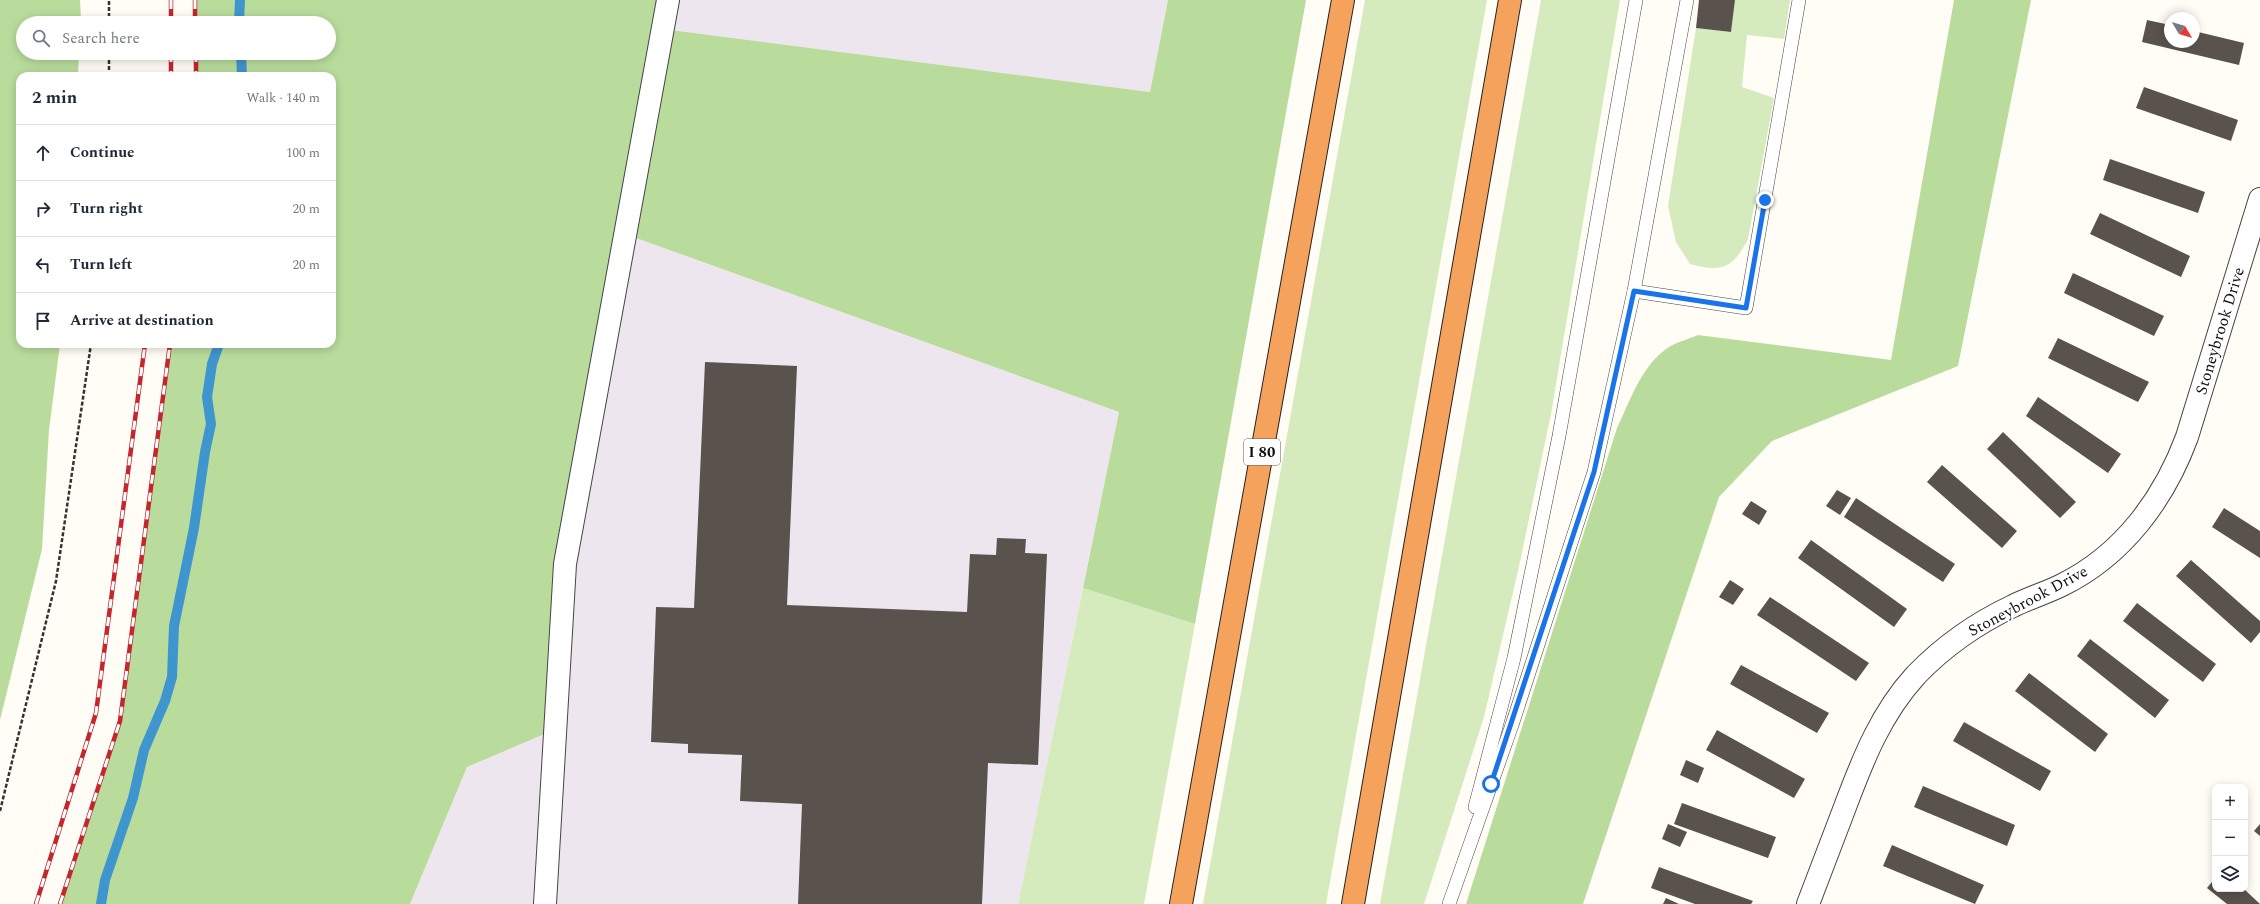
<!DOCTYPE html>
<meta charset="utf-8">
<style>
:root{--surface:#fff;--page:#f6f6f7;--text:#1f2937;--muted:#747a83;--line:#e0e1e3}
body{margin:0;font-family:Spectral,serif;background:var(--page);color:var(--text)}
.controls{position:absolute;right:12px;bottom:12px;display:grid;overflow:hidden;border-radius:8px;box-shadow:0 2px 10px #0003}
.controls button{width:36px;height:36px;display:grid;place-items:center;padding:0;border:0;border-bottom:1px solid var(--line);background:var(--surface);color:var(--text);font:20px sans-serif}
.compass{position:absolute;left:2164px;top:12px;width:36px;height:36px;border-radius:50%;background:var(--surface);box-shadow:0 2px 10px #0003;rotate:128deg}
.stop{position:absolute;width:12px;height:12px;margin:-9px;border:3px solid #1a73e8;border-radius:50%;background:#fff}
.stop.end{background:#1a73e8;border-color:#fff;box-shadow:0 1px 4px #0008}
.list{margin:0;padding:0;list-style:none}
h2{display:flex;justify-content:space-between;align-items:center;height:52px;margin:0;padding:0 16px;font-size:17px}
h2 small{font-size:13px;font-weight:400;color:var(--muted)}
.list li{display:grid;grid-template-columns:26px 1fr auto;gap:12px;align-items:center;box-sizing:border-box;height:56px;padding:0 16px;border-top:1px solid var(--line)}
.list b{display:block;font-size:15px;white-space:nowrap}
.list em{font-size:13px;font-style:normal;color:var(--muted)}
.icon{flex:none;width:22px;height:22px;fill:none;stroke:currentColor;stroke-width:2;stroke-linecap:round;stroke-linejoin:round}
.map{position:relative;flex:none;width:2260px;height:904px;overflow:hidden}
.search{position:absolute;background:var(--surface);box-shadow:0 2px 10px #0003;left:16px;top:16px;width:320px;height:44px;display:flex;align-items:center;gap:10px;box-sizing:border-box;padding:0 14px;border-radius:22px;color:var(--muted);font-size:15px}
.panel{position:absolute;background:var(--surface);box-shadow:0 2px 10px #0003;left:16px;top:72px;width:320px;height:276px;border-radius:12px}
.map>svg:first-child{display:block}
.industrial{fill:#eee6ef}
.green{fill:#d5ebbd}
.forest{fill:#b9dc9c}
.lines{fill:none;stroke-linecap:round;stroke-linejoin:round}
.stream{stroke:#3f96cf;stroke-width:10}
.building{fill:#5a524d}
.lane-casing{stroke:#444;stroke-width:14}
.street-casing{stroke:#444;stroke-width:24}
.highway-casing{stroke:#222;stroke-width:24}
.path{stroke:#333;stroke-width:2.5;stroke-dasharray:4 2;stroke-linecap:butt}
.lane{stroke:#fff;stroke-width:13}
.street{stroke:#fff;stroke-width:22}
.highway{stroke:#f5a25d;stroke-width:22}
.rail-casing{stroke:#c4262e;stroke-width:4.5}
.rail{stroke:#fff;stroke-width:3;stroke-dasharray:9;stroke-linecap:butt}
.route{stroke:#1a73e8;stroke-width:5}
.labels{text-anchor:middle;dominant-baseline:central;stroke-width:4;stroke-linejoin:round;paint-order:stroke}
.shield{fill:#fff;stroke:#585858;stroke-width:1}
.shield-label{font-size:15px;font-weight:bold;fill:#111}
.street-label{font-size:16px;fill:#111;stroke:#fff}
</style>
<div class="map">
<svg width="2260" height="904" viewBox="0 0 2260 904">
<rect width="100%" height="100%" fill="#fffdf5"/>
<g class="industrial">
<path d="M668,0H1168L1150,92L663,29Z"/>
<path d="M625,234L1119,412L1018,904H410L467,767L556,728L565,564Z"/>
</g>
<g class="green">
<path d="M1365,0H1487L1326,904H1203Z"/>
<path d="M1541,0H1620L1551,414L1520,562L1484,717L1424,904H1380Z"/>
<path d="M1735,0H1790L1784,39L1747,35L1742,87L1774,98L1748,239C1733,268 1722,273 1690,264L1676,242L1668,206L1696,28L1731,32Z"/>
<path d="M1083,588L1195,624L1144,904H1018Z"/>
</g>
<g class="forest">
<path d="M0,0H80L81,20L80,23H23V53H79L78,76H20V344H60L49,430L42,549L0,720Z"/>
<path d="M195,0H668L663,29L1150,92L1168,0H1306L1195,624L1083,588L1119,412L625,234L565,564L556,729L467,767L410,904H60L120,721L170,344H332V76H196V53H329V23H195Z"/>
<path d="M1954,0H2031L1958,366L1772,441L1719,497L1583,904H1466L1617,428C1630,401 1642,364 1669,347C1677,342 1689,339 1698,335L1891,360Z"/>
</g>
<g class="lines">
<g class="stream">
<path d="M239,23L240,0"/>
<path d="M241,53L242,76"/>
<path d="M101,904L105,880L133,798L144,750L165,701L172,677L174,626L194,528L205,452L211,424L207,397L212,364L219,344"/>
</g>
</g>
<g class="building">
<path d="M1699,0H1735L1731,32L1696,28Z"/>
<path d="M2147,20L2170,25V42H2194V31L2244,43L2239,65L2142,42Z"/>
<path d="M2144,87L2238,120L2231,141L2136,108Z"/>
<path d="M2110,159L2205,192L2198,213L2103,180Z"/>
<path d="M2100,213L2190,256L2181,277L2090,234Z"/>
<path d="M2073,273L2164,316L2154,336L2064,293Z"/>
<path d="M2058,338L2149,382L2138,402L2048,358Z"/>
<path d="M705,362L797,366L787,605L967,612L970,554L996,555L997,538L1026,539L1025,553L1047,554L1038,765L988,763L982,904H798L802,804L740,801L742,755L688,753V744L651,742L656,607L694,608Z"/>
<path d="M2038,397L2121,454L2108,473L2026,416Z"/>
<path d="M2003,432L2076,502L2060,518L1987,449Z"/>
<path d="M1942,465L2017,531L2002,548L1927,482Z"/>
<path d="M1837,490L1851,498L1840,515L1826,506Z"/>
<path d="M1856,498L1955,564L1943,582L1844,517Z"/>
<path d="M1751,501L1767,511L1759,525L1742,514Z"/>
<path d="M2224,508L2260,531V558L2212,527Z"/>
<path d="M1811,540L1907,609L1894,627L1798,558Z"/>
<path d="M2191,560L2260,621V632L2251,643L2176,576Z"/>
<path d="M1730,580L1744,589L1733,605L1719,597Z"/>
<path d="M1770,597L1869,663L1856,681L1757,615Z"/>
<path d="M2137,603L2216,664L2203,682L2123,621Z"/>
<path d="M2090,639L2169,700L2155,718L2077,656Z"/>
<path d="M1741,665L1829,713L1817,733L1730,684Z"/>
<path d="M2029,673L2108,734L2095,752L2015,691Z"/>
<path d="M1964,722L2051,771L2040,791L1953,741Z"/>
<path d="M1717,730L1805,779L1794,798L1706,750Z"/>
<path d="M1686,760L1704,768L1698,783L1680,775Z"/>
<path d="M1923,786L2015,825L2007,846L1914,807Z"/>
<path d="M1682,803L1776,837L1768,858L1674,824Z"/>
<path d="M1668,824L1687,832L1680,847L1662,839Z"/>
<path d="M2260,824V836L2254,831Z"/>
<path d="M1892,845L1984,885L1975,904L1883,866Z"/>
<path d="M1659,867L1753,901L1751,904H1695L1651,888Z"/>
<path d="M2215,878V889H2244L2260,904H2227L2207,888Z"/>
<path d="M1666,898L1679,904H1663Z"/>
</g>
<g class="lines">
<defs>
<g id="lane">
<path d="M1634,291L1746,308L1799,0"/>
<path d="M1475,807L1514,658L1559,436L1636,0"/>
<path d="M1449,904L1512,725L1594,472L1634,291L1687,0"/>
</g>
<g id="street">
<path d="M545,904L565,564L668,0"/>
<path d="M1808,904C1820,872 1833,839 1845,807C1863,759 1881,713 1916,675C1944,646 1977,623 2013,606C2029,598 2046,593 2062,585C2123,555 2164,499 2187,437L2260,199"/>
</g>
<g id="highway">
<path d="M1181,904L1343,0"/>
<path d="M1353,904L1510,0"/>
</g>
</defs>
<use href="#lane" class="lane-casing"/>
<use href="#street" class="street-casing"/>
<use href="#highway" class="highway-casing"/>
<g class="path">
<path d="M109,23V0"/>
<path d="M109,76V53"/>
<path d="M0,811L56,581L91,344"/>
</g>
<use href="#lane" class="lane"/>
<use href="#street" class="street"/>
<use href="#highway" class="highway"/>
<defs>
<g id="rail">
<path d="M171,0V23"/>
<path d="M195,0V23"/>
<path d="M171,53V76"/>
<path d="M196,53V76"/>
<path d="M36,904L96,713L145,344"/>
<path d="M60,904L120,721L170,344"/>
</g>
</defs>
<use href="#rail" class="rail-casing"/>
<use href="#rail" class="rail"/>
</g>
<g class="lines">
<path class="route" d="M1491,784L1594,472L1634,291L1746,308L1765,200"/>
</g>
<g class="labels">
<rect class="shield" x="1244" y="439" width="36" height="26" rx="3"/>
<g class="shield-label">
<text x="1262" y="452">I 80</text>
</g>
<g class="street-label">
<text transform="translate(2220 331) rotate(-73)">Stoneybrook Drive</text>
<text transform="translate(2028 601) rotate(-28)">Stoneybrook Drive</text>
</g>
</g>
</svg>
<div class="controls">
<button>+</button>
<button>−</button>
<button><svg class="icon" aria-label="layers" viewBox="0 0 24 24"><path d="M12 4l9 5-9 5-9-5zM3 14l9 5 9-5"/></svg></button>
</div>
<svg class="compass" viewBox="-18 -18 36 36"><path d="M0-13l5 13h-10z" fill="#e53935"/><path d="M0 13l5-13h-10z" fill="#747a83"/></svg>
<div class="stop" style="left:1491px;top:784px"></div>
<div class="stop end" style="left:1765px;top:200px"></div>
<div class="search"><svg class="icon" aria-label="search" viewBox="0 0 24 24"><circle cx="10" cy="10" r="6"/><path d="M15 15l6 6"/></svg>Search here</div>
<section class="panel">
<h2>2 min<small>Walk · 140 m</small></h2>
<ul class="list">
<li><svg class="icon" aria-label="ahead" viewBox="0 0 24 24"><path d="M12 20V5M6 11l6-6 6 6"/></svg><div><b>Continue</b></div><em>100 m</em></li>
<li><svg class="icon" aria-label="right" viewBox="0 0 24 24"><path d="M7 20v-9h11M14 6l5 5-5 5"/></svg><div><b>Turn right</b></div><em>20 m</em></li>
<li><svg class="icon" aria-label="left" viewBox="0 0 24 24"><path d="M17 20v-9H6M10 6l-5 5 5 5"/></svg><div><b>Turn left</b></div><em>20 m</em></li>
<li><svg class="icon" aria-label="arrive" viewBox="0 0 24 24"><path d="M6 21V4h12l-3 4 3 4H6"/></svg><div><b>Arrive at destination</b></div></li>
</ul>
</section>
</div>
